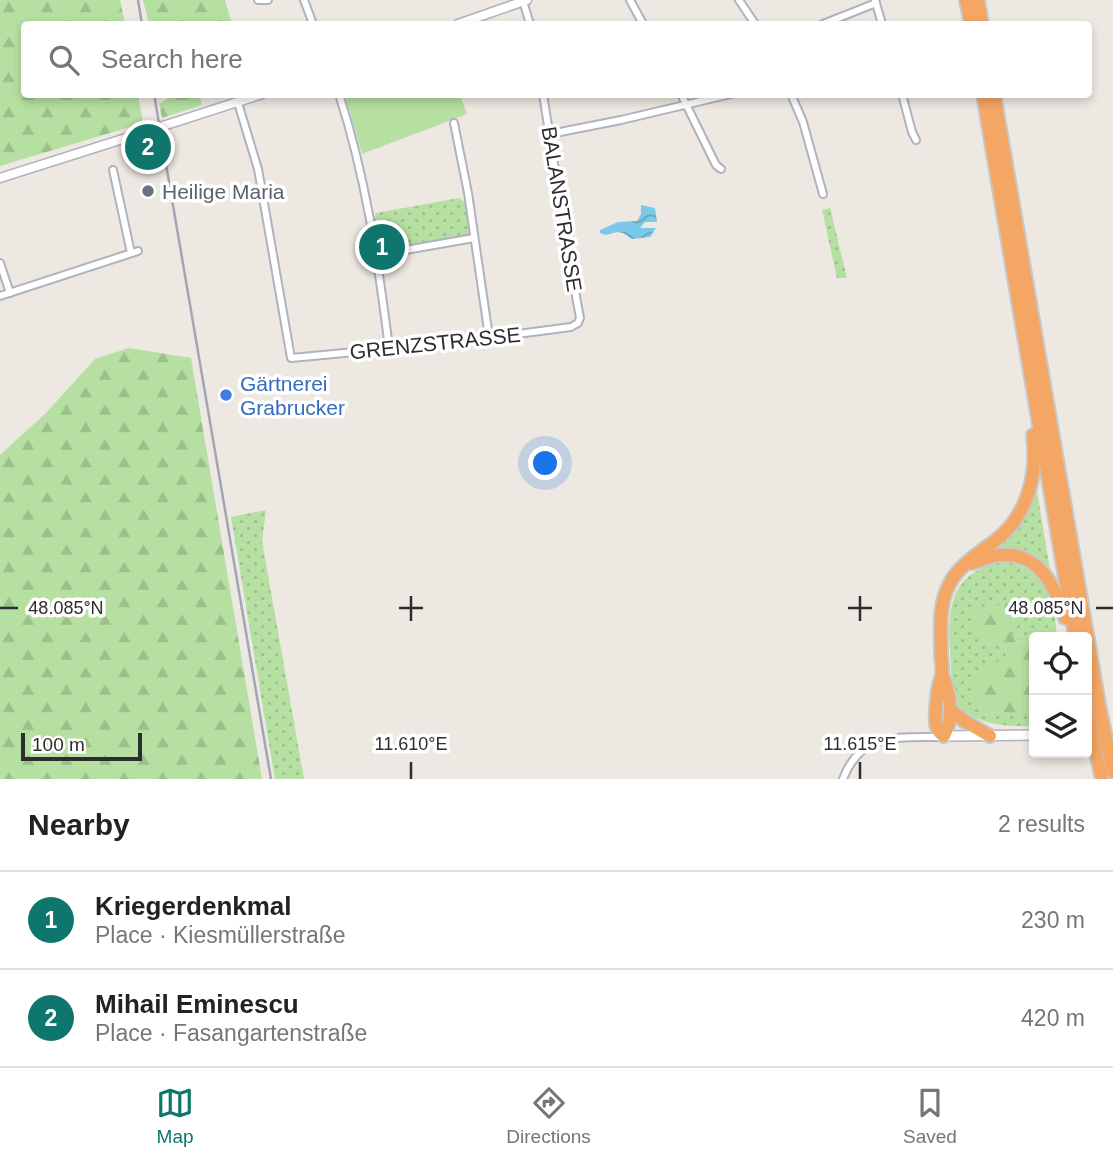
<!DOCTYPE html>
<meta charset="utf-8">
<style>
:root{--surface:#fff;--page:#f2f2f2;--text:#222;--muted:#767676;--line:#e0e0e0;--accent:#0f766e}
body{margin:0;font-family:Helvetica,sans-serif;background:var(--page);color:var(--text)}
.controls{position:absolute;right:21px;bottom:21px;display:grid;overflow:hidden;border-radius:7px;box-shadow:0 4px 10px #0003}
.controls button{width:63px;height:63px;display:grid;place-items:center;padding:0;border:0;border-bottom:2px solid var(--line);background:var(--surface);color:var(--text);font:35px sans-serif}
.scale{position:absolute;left:21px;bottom:18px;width:121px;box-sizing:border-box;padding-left:7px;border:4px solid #2d2d2d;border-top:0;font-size:19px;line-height:24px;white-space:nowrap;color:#2d2d2d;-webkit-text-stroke:5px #fff;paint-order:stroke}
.you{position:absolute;left:546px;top:464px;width:24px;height:24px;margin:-18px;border:5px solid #fff;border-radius:50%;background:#1a73e8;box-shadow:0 0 0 10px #1a73e833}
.badge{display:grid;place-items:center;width:46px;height:46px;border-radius:50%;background:var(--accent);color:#fff;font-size:23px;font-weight:700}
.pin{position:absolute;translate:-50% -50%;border:4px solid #fff;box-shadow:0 2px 7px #0006}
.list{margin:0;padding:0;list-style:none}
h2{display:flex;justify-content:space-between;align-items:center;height:91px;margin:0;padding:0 28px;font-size:30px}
h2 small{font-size:23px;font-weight:400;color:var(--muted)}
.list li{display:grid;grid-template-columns:46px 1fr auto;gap:21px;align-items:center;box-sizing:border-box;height:98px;padding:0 28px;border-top:2px solid var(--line)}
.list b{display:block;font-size:26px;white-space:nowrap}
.list p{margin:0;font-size:23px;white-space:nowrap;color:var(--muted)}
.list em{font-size:23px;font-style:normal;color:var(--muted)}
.icon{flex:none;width:38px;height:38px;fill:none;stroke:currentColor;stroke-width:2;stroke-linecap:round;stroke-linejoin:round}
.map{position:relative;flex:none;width:1113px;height:779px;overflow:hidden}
.search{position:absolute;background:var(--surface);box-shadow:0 4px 10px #0003;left:21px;right:21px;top:21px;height:77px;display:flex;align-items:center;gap:18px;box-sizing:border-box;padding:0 24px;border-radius:7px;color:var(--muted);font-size:26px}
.sheet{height:287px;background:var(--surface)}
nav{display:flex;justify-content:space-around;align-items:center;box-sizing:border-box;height:98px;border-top:2px solid var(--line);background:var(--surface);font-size:19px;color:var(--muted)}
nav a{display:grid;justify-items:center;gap:4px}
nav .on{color:var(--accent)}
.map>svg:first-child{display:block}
.grass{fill:url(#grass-dots)}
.forest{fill:url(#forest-firs)}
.garden{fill:#b5e0a1}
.water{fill:url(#water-waves)}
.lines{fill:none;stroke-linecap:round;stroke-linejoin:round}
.minor-casing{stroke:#b1b2bc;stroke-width:10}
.tertiary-casing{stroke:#b1b2bc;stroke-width:11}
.secondary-casing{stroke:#b1b2bc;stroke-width:12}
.motorway-casing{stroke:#c8c8c8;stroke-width:16}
.minor{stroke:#fff;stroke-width:6}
.tertiary{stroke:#fff;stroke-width:8}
.secondary{stroke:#fff;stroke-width:9}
.motorway{stroke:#f4a664;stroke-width:12}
.rail{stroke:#a3a5b6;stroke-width:2.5}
.tertiary-bridge-casing{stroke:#b1b2bc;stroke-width:11;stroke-linecap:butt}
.motorway-bridge-casing{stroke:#c8c8c8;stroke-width:16;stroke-linecap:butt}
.tertiary-bridge{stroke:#fff;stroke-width:8}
.motorway-bridge{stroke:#f4a664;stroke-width:12}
.ticks{fill:none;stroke:#2d2d2d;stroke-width:2.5}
.worship-dot{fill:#6b7280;stroke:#fff;stroke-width:2.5}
.shop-dot{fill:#3f7fe0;stroke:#fff;stroke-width:2.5}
.labels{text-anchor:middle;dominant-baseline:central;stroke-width:7;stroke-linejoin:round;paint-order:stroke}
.worship-label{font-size:21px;fill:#5b616d;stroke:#fff;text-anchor:start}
.street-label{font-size:21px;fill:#2d2d2d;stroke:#fff}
.shop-label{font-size:21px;fill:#366cbe;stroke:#fff;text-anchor:start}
.ticks-label{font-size:18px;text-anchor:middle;fill:#2d2d2d;stroke:#fff;stroke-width:7;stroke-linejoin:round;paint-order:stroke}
</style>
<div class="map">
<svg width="1113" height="779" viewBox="0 0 1113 779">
<defs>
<pattern id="grass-dots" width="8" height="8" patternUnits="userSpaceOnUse" patternTransform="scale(1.75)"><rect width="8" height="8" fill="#b5e0a1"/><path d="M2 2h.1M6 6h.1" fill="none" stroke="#9cc08b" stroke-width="1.8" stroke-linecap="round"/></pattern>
<pattern id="forest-firs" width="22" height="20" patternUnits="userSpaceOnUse" patternTransform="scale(1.75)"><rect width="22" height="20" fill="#b5e0a1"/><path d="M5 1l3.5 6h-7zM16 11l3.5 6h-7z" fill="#9cc08b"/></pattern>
<pattern id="water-waves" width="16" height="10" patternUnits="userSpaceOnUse" patternTransform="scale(1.75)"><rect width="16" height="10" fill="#7bc8e8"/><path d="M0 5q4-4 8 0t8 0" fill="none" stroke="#65a3bc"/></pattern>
</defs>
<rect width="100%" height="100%" fill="#ede8e1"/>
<g class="grass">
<path d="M459,198L466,203L471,232L468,237L384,251L380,250L374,218L376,213Z"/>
<path d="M830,208L847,278H837L822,210Z"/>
<path d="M1036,485L1051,577L1037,562L987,552Z"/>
<path d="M266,510L262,541L304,779H275L231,517Z"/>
<path d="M1004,562C1022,563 1042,575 1049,592C1055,605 1055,623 1057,637H1034V678L1028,641L1017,640L1009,632L1014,618L985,645L998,644L1005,646L1006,656L1031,708L1034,702V726C1012,727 973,725 958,705C952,697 951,673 951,663C947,615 946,571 1004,562Z"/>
</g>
<g class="forest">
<path d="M0,0H120L125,24H24V94L138,95L143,123L0,166Z"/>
<path d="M143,0H225L232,24H149Z"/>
<path d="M199,95L202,105L162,118L159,104L167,99L166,95Z"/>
<path d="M129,348L191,358L262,779H0V455L45,414L95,359Z"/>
<path d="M992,601L999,606L1006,602C1016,614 1014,618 1010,632L1017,640L1028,641L1034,678V702L1031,708L1022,714L988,712L972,693L971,683L1006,655L1005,646L998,644L985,645L971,632L975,612Z"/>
</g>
<path class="garden" d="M345,95H460L467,114L362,154Z"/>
<path class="water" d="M641,205L655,208L657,222H645L640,228H656L650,237L632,239L623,233L617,232L606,235L600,233V230L618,222L637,221L641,214Z"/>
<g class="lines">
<defs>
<g id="minor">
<path d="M258,0H268"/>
<path d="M304,0L313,24"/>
<path d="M630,0L643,24"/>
<path d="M739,0L755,24"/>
<path d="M875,0L882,24"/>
<path d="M523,1L530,24"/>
<path d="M823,24L876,3"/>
<path d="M339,94C366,178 378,261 389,348"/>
<path d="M681,94L716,165L721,169"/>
<path d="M791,94L803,122L823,194"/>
<path d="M902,94L912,132L916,140"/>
<path d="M238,103L258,169L291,358L440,344L571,327L578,323L580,318L567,247L543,94"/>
<path d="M454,123L468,193L489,337"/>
<path d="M550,134L621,120L731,94"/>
<path d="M113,170L131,253"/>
<path d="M377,255L474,238"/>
<path d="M0,263L10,293"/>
<path d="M0,296L138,251"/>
<path d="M843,779C861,731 899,738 942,737"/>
</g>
<g id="tertiary">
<path d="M458,24L527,0"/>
<path d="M163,126L262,94"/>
<path d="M0,178L151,130"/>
</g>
<path id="secondary" d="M944,736L1034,735"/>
<g id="motorway">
<path d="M966,0L971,24"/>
<path d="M978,0L982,24"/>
<path d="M983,94L1075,637"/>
<path d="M994,94L1100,710"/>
<path d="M972,563C981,560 990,556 999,555C1039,551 1055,586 1065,618"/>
<path d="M942,674C951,695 954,716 944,736C941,734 938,731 937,728C934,721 937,694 939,685C940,682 941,678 942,675C943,668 941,660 941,653C941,631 938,606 949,585C958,566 979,553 995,541C1028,516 1038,474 1033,435"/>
<path d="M951,710L964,721L990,736"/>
<path d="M1097,757L1102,779"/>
<path d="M1110,757L1113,772"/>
</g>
</defs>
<use href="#minor" class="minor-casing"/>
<use href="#tertiary" class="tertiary-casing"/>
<use href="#secondary" class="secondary-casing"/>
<use href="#motorway" class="motorway-casing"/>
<use href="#minor" class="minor"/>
<use href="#tertiary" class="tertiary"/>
<use href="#secondary" class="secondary"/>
<use href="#motorway" class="motorway"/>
<g class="rail">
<path d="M138,0L142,24"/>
<path d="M154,94L271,779"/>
</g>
<defs>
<path id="tertiary-bridge" d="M151,130L163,126"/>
<g id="motorway-bridge">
<path d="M1088,710L1097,757"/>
<path d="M1100,710L1110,757"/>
</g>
</defs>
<use href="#tertiary-bridge" class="tertiary-bridge-casing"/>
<use href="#motorway-bridge" class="motorway-bridge-casing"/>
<use href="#tertiary-bridge" class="tertiary-bridge"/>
<use href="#motorway-bridge" class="motorway-bridge"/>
</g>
<path class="ticks" d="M411,596V621M860,596V621M0,608H18M399,608H423M848,608H872M1096,608H1113M411,762V779M860,762V779"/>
<circle class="worship-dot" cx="148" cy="191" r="7"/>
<circle class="shop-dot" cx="226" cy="395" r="7"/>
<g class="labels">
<g class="worship-label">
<text x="162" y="191">Heilige Maria</text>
</g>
<g class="street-label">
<text transform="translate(562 209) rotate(81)">BALANSTRASSE</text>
<text transform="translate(435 343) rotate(-6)">GRENZSTRASSE</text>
</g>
<g class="shop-label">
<text x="240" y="383">Gärtnerei<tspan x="240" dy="24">Grabrucker</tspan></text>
</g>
</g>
<g class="ticks-label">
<text x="66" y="614">48.085°N</text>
<text x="1046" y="614">48.085°N</text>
<text x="411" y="750">11.610°E</text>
<text x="860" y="750">11.615°E</text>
</g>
</svg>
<div class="controls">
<button><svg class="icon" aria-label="locate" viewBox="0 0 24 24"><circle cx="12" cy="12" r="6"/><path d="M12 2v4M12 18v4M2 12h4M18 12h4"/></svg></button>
<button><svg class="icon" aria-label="layers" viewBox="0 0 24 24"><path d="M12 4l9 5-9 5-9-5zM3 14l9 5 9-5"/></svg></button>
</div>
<div class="scale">100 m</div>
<div class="you"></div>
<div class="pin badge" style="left:382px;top:247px">1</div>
<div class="pin badge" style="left:148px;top:147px">2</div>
<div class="search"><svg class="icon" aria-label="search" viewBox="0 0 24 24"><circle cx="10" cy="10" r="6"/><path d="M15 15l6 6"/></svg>Search here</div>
</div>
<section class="sheet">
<h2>Nearby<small>2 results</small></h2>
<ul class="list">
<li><span class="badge">1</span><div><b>Kriegerdenkmal</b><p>Place · Kiesmüllerstraße</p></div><em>230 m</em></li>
<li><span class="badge">2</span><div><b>Mihail Eminescu</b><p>Place · Fasangartenstraße</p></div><em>420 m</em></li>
</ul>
</section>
<nav>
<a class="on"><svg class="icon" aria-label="map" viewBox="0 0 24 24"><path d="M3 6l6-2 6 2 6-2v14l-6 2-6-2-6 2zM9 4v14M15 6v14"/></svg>Map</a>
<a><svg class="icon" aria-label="directions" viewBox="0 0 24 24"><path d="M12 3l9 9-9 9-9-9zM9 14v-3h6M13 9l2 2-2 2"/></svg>Directions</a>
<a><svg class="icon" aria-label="saved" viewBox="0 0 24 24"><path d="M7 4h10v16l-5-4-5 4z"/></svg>Saved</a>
</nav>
